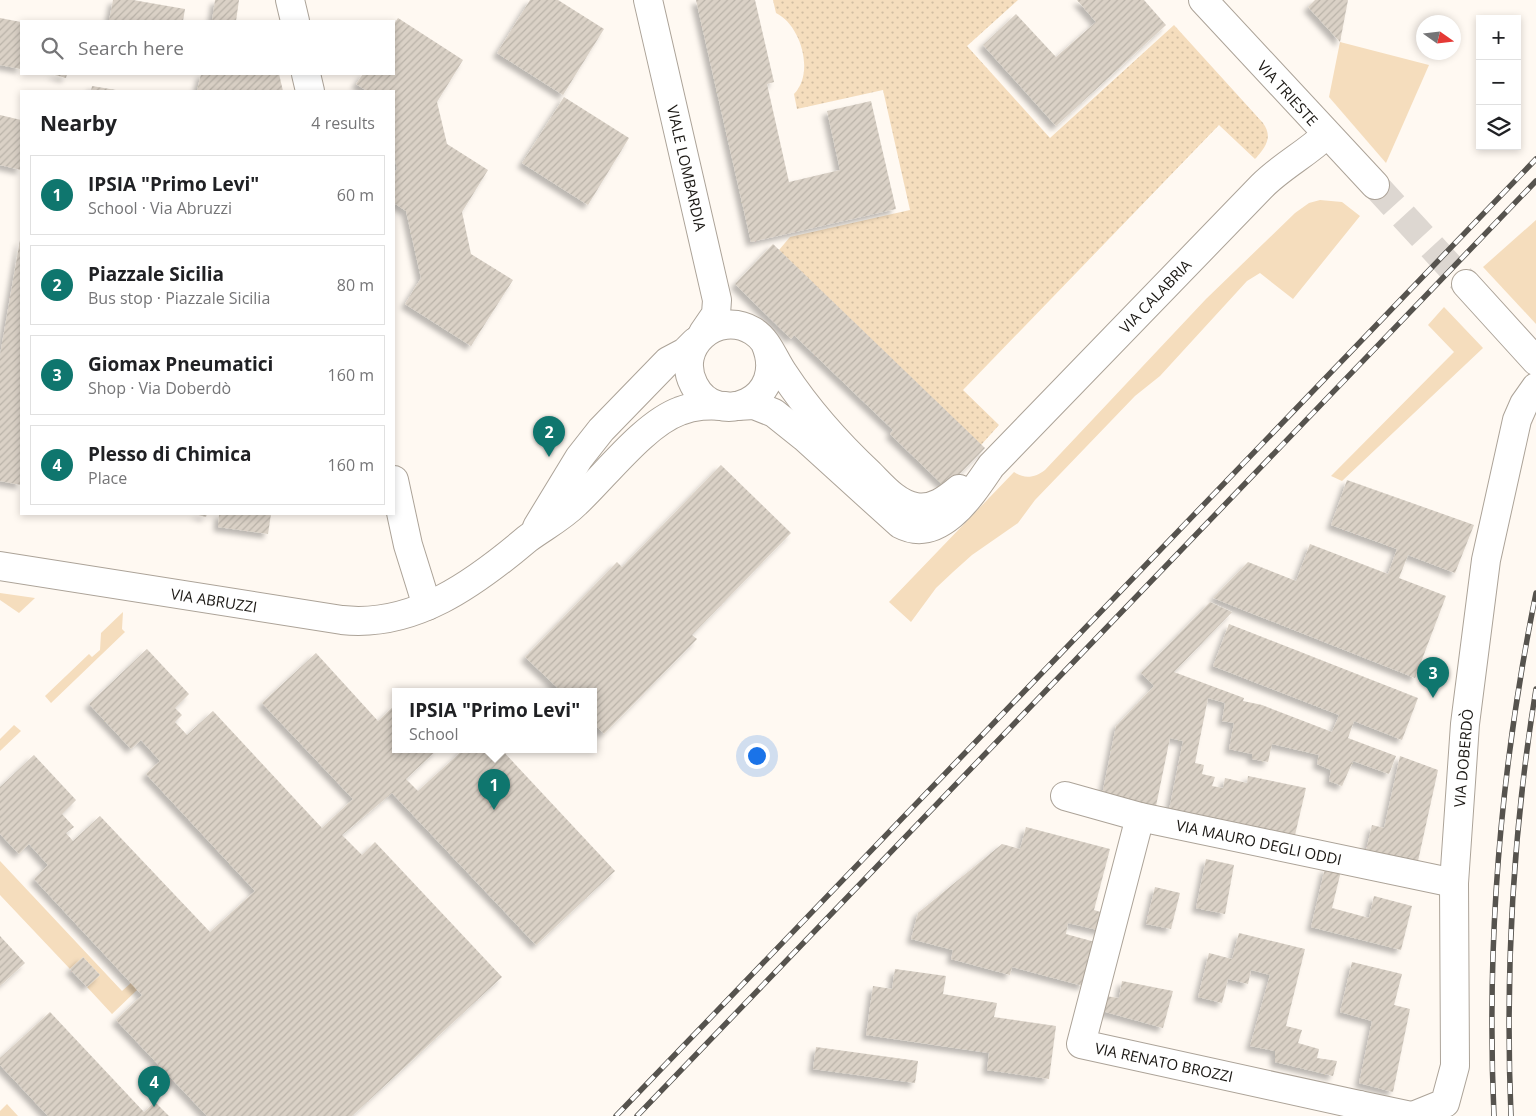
<!DOCTYPE html>
<meta charset="utf-8">
<style>
:root{--surface:#fff;--page:#f6f6f6;--text:#202124;--muted:#757577;--line:#e0e0e0;--accent:#0f766e}
body{margin:0;font-family:"Open Sans",sans-serif;background:var(--page);color:var(--text)}
.controls{position:absolute;right:15px;top:15px;display:grid;overflow:hidden;border-radius:0px;box-shadow:0 2px 8px #0003}
.controls button{width:45px;height:45px;display:grid;place-items:center;padding:0;border:0;border-bottom:1px solid var(--line);background:var(--surface);color:var(--text);font:25px sans-serif}
.compass{position:absolute;left:1416px;top:15px;width:45px;height:45px;border-radius:50%;background:var(--surface);box-shadow:0 2px 8px #0003;rotate:104deg}
.you{position:absolute;left:756px;top:755px;width:18px;height:18px;margin:-12px;border:4px solid #fff;border-radius:50%;background:#1a73e8;box-shadow:0 0 0 8px #1a73e833}
.badge{display:grid;place-items:center;width:32px;height:32px;border-radius:50%;background:var(--accent);color:#fff;font-size:16px;font-weight:700}
.pin{position:absolute;translate:-50% -41px;filter:drop-shadow(0 1px 2px #0008)}
.pin::after{content:'';position:absolute;top:26px;width:18px;height:15px;background:inherit;clip-path:polygon(0 0,100% 0,50% 100%)}
.popup{position:absolute;left:392px;top:688px;width:205px;height:65px;box-sizing:border-box;display:grid;place-content:center;border-radius:0px;background:var(--surface);filter:drop-shadow(0 1px 4px #0005);font-size:16px;white-space:nowrap;color:var(--muted)}
.popup b{font-size:19px;color:var(--text)}
.popup::after{content:'';position:absolute;left:50%;top:100%;margin-left:-10px;border:10px solid transparent;border-top-color:var(--surface)}
.list{margin:0;padding:0;list-style:none}
h2{display:flex;justify-content:space-between;align-items:center;height:65px;margin:0;padding:0 20px;font-size:21px}
h2 small{font-size:16px;font-weight:400;color:var(--muted)}
.list li{display:grid;grid-template-columns:32px 1fr auto;gap:15px;align-items:center;box-sizing:border-box;height:80px;margin:0 10px 10px;padding:0 10px;border:1px solid var(--line);border-radius:0px}
.list b{display:block;font-size:19px;white-space:nowrap}
.list p{margin:0;font-size:16px;white-space:nowrap;color:var(--muted)}
.list em{font-size:16px;font-style:normal;color:var(--muted)}
.icon{flex:none;width:28px;height:28px;fill:none;stroke:currentColor;stroke-width:2;stroke-linecap:round;stroke-linejoin:round}
.map{position:relative;flex:none;width:1536px;height:1116px;overflow:hidden}
.search{position:absolute;background:var(--surface);box-shadow:0 2px 8px #0003;left:20px;top:20px;width:375px;height:55px;display:flex;align-items:center;gap:12px;box-sizing:border-box;padding:0 18px;border-radius:0px;color:var(--muted);font-size:19px}
.panel{position:absolute;background:var(--surface);box-shadow:0 2px 8px #0003;left:20px;top:90px;width:375px;height:425px;border-radius:0px}
.map>svg:first-child{display:block}
.grass{fill:#f5ddbd}
.park{fill:url(#park-dots)}
.building{fill:url(#building-hatch);filter:url(#shadow)}
.lines{fill:none;stroke-linecap:round;stroke-linejoin:round}
.minor-tunnel{stroke:#ddd7d1;stroke-width:28;stroke-dasharray:28 14;stroke-linecap:butt}
.minor-casing{stroke:#aca398;stroke-width:30}
.minor{stroke:#fff;stroke-width:28}
.rail-casing{stroke:#56534e;stroke-width:5.5}
.rail{stroke:#fff;stroke-width:4;stroke-dasharray:11;stroke-linecap:butt}
.labels{text-anchor:middle;dominant-baseline:central;stroke-width:4.5;stroke-linejoin:round;paint-order:stroke}
.street-label{font-size:15px;fill:#1a1713;stroke:#fff}
</style>
<div class="map">
<svg width="1536" height="1116" viewBox="0 0 1536 1116">
<defs>
<pattern id="park-dots" width="8" height="8" patternUnits="userSpaceOnUse" patternTransform="scale(1.25)"><rect width="8" height="8" fill="#f5ddbd"/><path d="M2 2h.1M6 6h.1" fill="none" stroke="#d1bda2" stroke-width="1.8" stroke-linecap="round"/></pattern>
<pattern id="building-hatch" width="6" height="6" patternUnits="userSpaceOnUse" patternTransform="scale(1.25)"><rect width="6" height="6" fill="#dad1c6"/><path d="M-1 1l2-2M0 6l6-6M5 7l2-2" fill="none" stroke="#bab3a9"/></pattern>
<filter id="shadow"><feDropShadow dx="-4.5" dy="4.5" stdDeviation="2.5" flood-color="#0004"/></filter>
</defs>
<rect width="100%" height="100%" fill="#fff9f2"/>
<g class="grass">
<path d="M1340,42L1429,65L1386,163L1329,97Z"/>
<path d="M1320,200L1342,202L1360,216L1293,299L1260,273L1247,281L1160,376L1135,396L1035,500L1018,523L972,555L953,572L936,588L911,622L889,602L1014,472C1025,480 1036,477 1045,470L1206,299L1295,213L1309,203Z"/>
<path d="M1536,220V324L1483,267Z"/>
<path d="M1444,307L1483,348L1342,481L1331,476L1454,352L1428,325Z"/>
<path d="M0,593L35,598L19,613L0,600Z"/>
<path d="M123,612L122,629L125,632L51,703L45,696L89,654L92,657L100,650L101,633Z"/>
<path d="M14,725L21,731L0,751V739Z"/>
<path d="M0,861L122,991L131,983L137,990L112,1014L87,987L100,975L83,957L70,969L0,895Z"/>
<path d="M7,1104L18,1116H0V1111Z"/>
</g>
<path class="park" d="M773,0H1018L967,46L1050,138L1174,25L1263,123C1273,137 1266,147 1255,159L1219,125L963,390L999,425L981,445L779,250L790,237L910,210L883,90L797,109L794,94C815,73 801,25 776,13Z"/>
<g class="building">
<path d="M113,0H133L185,9L183,21H109Z"/>
<path d="M215,0H239L236,21H212Z"/>
<path d="M530,0H558L604,29L563,95L497,53Z"/>
<path d="M696,0H755L774,82L767,84L789,182L840,170L827,111L871,101L896,209L751,242Z"/>
<path d="M1077,0H1144L1166,25L1056,126L983,45L1016,14L1056,57L1096,22Z"/>
<path d="M1315,0H1348L1340,42L1308,7Z"/>
<path d="M0,18L21,22V69L0,65Z"/>
<path d="M398,18L463,60L437,102L447,144L488,170L462,212L471,254L513,280L471,346L405,304L421,278L406,211L394,203V173L397,169L394,155V91H367L356,84L363,74H394V24Z"/>
<path d="M51,74H67L66,78Z"/>
<path d="M201,74H279L283,91H197Z"/>
<path d="M92,86L116,90V91H91Z"/>
<path d="M564,97L629,138L588,205L522,163Z"/>
<path d="M0,115L21,120V170L0,165Z"/>
<path d="M20,240H21V485L0,481V355Z"/>
<path d="M773,244L985,448L946,488L890,434L893,430L794,335L791,339L735,284Z"/>
<path d="M721,465L791,533L692,635L697,639L604,734L593,723V691H561L525,657L617,562L622,567Z"/>
<path d="M1347,480L1474,525L1455,573L1408,555L1399,578L1446,596L1415,678L1213,598L1248,562L1296,581L1310,544L1388,574L1397,549L1331,525Z"/>
<path d="M194,514H207L206,517Z"/>
<path d="M219,514H271L268,534L218,527Z"/>
<path d="M1210,602L1232,612L1174,672L1244,698L1243,701L1262,705L1332,732L1339,715L1213,666L1229,624L1418,698L1402,740L1354,721L1348,738L1396,756L1389,774L1353,761L1342,786L1329,781L1331,770L1317,764L1319,755L1272,744L1268,762L1252,759V754L1229,749L1234,723L1222,721L1225,703L1208,698L1195,763L1204,765L1202,774L1215,777L1212,786L1223,788L1225,778L1247,783L1248,776L1306,788L1295,835L1169,810L1183,741L1170,738L1156,806L1102,795L1116,726L1154,686L1141,673Z"/>
<path d="M147,649L189,694L175,708L182,715L175,722L187,735L213,711L322,828L353,799L262,703L316,653L378,721L395,705V749H438L406,779L418,791L464,749H501L615,871L536,945L392,793L342,835L362,855L375,842L502,977L352,1116H207L116,1020L142,995L34,879L48,865L29,844L19,854L0,834V787L34,755L76,800L62,814L74,827L66,833L73,841L100,816L210,932L255,891L146,774L160,761L141,740L131,749L89,704Z"/>
<path d="M1400,756L1438,770L1418,861L1366,851L1372,825L1384,828Z"/>
<path d="M1026,827L1110,849L1094,910L1107,914L1102,931L1068,923L1066,934L1095,942L1083,986L1012,967L1010,975L951,959L953,950L911,939L918,913L1002,844L1020,849Z"/>
<path d="M1206,859L1234,865L1225,914L1196,908Z"/>
<path d="M1325,868L1341,871L1332,908L1369,918L1374,896L1412,906L1401,950L1311,927Z"/>
<path d="M1155,887L1180,893L1171,929L1146,924Z"/>
<path d="M1239,933L1305,949L1286,1026L1302,1030L1298,1043L1319,1049L1317,1058L1337,1061L1333,1076L1275,1062V1051L1250,1046L1270,975L1251,970L1248,984L1228,979L1222,1003L1198,997L1209,953L1232,959Z"/>
<path d="M0,936L25,963L0,986Z"/>
<path d="M83,957L100,975L87,987L70,969Z"/>
<path d="M1352,962L1402,974L1394,1005L1410,1009L1393,1092L1359,1083L1372,1021L1340,1012Z"/>
<path d="M895,969L946,976L943,994L997,1003L994,1017L1056,1026L1049,1079L987,1070L989,1053L866,1035L873,986L892,989Z"/>
<path d="M1122,981L1173,991L1163,1028L1102,1011L1105,996L1119,998Z"/>
<path d="M50,1012L144,1112L155,1102L169,1116H48L0,1065V1058Z"/>
<path d="M816,1047L918,1061L915,1083L813,1069Z"/>
</g>
<g class="lines">
<path class="minor-tunnel" d="M1375,185L1466,284"/>
<defs>
<g id="minor">
<path d="M290,0L295,21"/>
<path d="M648,0L717,300L716,314L703,333"/>
<path d="M1203,0L1375,185"/>
<path d="M306,74L310,91"/>
<path d="M1466,284L1536,361"/>
<path d="M765,343C790,400 717,430 694,385C674,347 717,309 753,331C768,340 774,360 784,374C809,412 837,443 870,474C883,487 897,504 916,507C933,510 947,499 959,489"/>
<path d="M737,406L754,405L774,413L804,437L900,524C940,545 972,494 991,466L1262,186C1282,166 1306,154 1326,135"/>
<path d="M394,480L408,545L427,606"/>
<path d="M537,527L579,458L601,430L668,361L685,352L695,342"/>
<path d="M0,566L342,620C414,628 475,583 527,539C543,527 561,518 576,503C605,476 644,424 680,411C695,405 709,405 725,406"/>
<path d="M1065,796L1140,817L1454,883"/>
<path d="M1140,817L1081,1044L1359,1105"/>
<path d="M1359,1116V1105L1411,1116"/>
<path d="M1413,1116L1445,1103L1455,1066L1454,883L1465,724L1486,560L1517,420L1524,404L1536,387"/>
</g>
</defs>
<use href="#minor" class="minor-casing"/>
<use href="#minor" class="minor"/>
<defs>
<g id="rail">
<path d="M616,1116L1536,159"/>
<path d="M637,1116L1536,181"/>
<path d="M1494,1116C1486,940 1501,765 1536,593"/>
<path d="M1511,1116C1505,973 1513,830 1536,689"/>
</g>
</defs>
<use href="#rail" class="rail-casing"/>
<use href="#rail" class="rail"/>
</g>
<g class="labels">
<g class="street-label">
<text transform="translate(1288 93) rotate(48)">VIA TRIESTE</text>
<text transform="translate(687 168) rotate(77)">VIALE LOMBARDIA</text>
<text transform="translate(1155 296) rotate(-46)">VIA CALABRIA</text>
<text transform="translate(214 600) rotate(9)">VIA ABRUZZI</text>
<text transform="translate(1463 758) rotate(-85)">VIA DOBERDÒ</text>
<text transform="translate(1259 842) rotate(12)">VIA MAURO DEGLI ODDI</text>
<text transform="translate(1164 1062) rotate(12)">VIA RENATO BROZZI</text>
</g>
</g>
</svg>
<div class="controls">
<button>+</button>
<button>−</button>
<button><svg class="icon" aria-label="layers" viewBox="0 0 24 24"><path d="M12 4l9 5-9 5-9-5zM3 14l9 5 9-5"/></svg></button>
</div>
<svg class="compass" viewBox="-18 -18 36 36"><path d="M0-13l5 13h-10z" fill="#e53935"/><path d="M0 13l5-13h-10z" fill="#757577"/></svg>
<div class="you"></div>
<div class="pin badge" style="left:494px;top:810px">1</div>
<div class="popup"><b>IPSIA &quot;Primo Levi&quot;</b>School</div>
<div class="pin badge" style="left:549px;top:457px">2</div>
<div class="pin badge" style="left:1433px;top:698px">3</div>
<div class="pin badge" style="left:154px;top:1107px">4</div>
<div class="search"><svg class="icon" aria-label="search" viewBox="0 0 24 24"><circle cx="10" cy="10" r="6"/><path d="M15 15l6 6"/></svg>Search here</div>
<section class="panel">
<h2>Nearby<small>4 results</small></h2>
<ul class="list">
<li><span class="badge">1</span><div><b>IPSIA &quot;Primo Levi&quot;</b><p>School · Via Abruzzi</p></div><em>60 m</em></li>
<li><span class="badge">2</span><div><b>Piazzale Sicilia</b><p>Bus stop · Piazzale Sicilia</p></div><em>80 m</em></li>
<li><span class="badge">3</span><div><b>Giomax Pneumatici</b><p>Shop · Via Doberdò</p></div><em>160 m</em></li>
<li><span class="badge">4</span><div><b>Plesso di Chimica</b><p>Place</p></div><em>160 m</em></li>
</ul>
</section>
</div>
